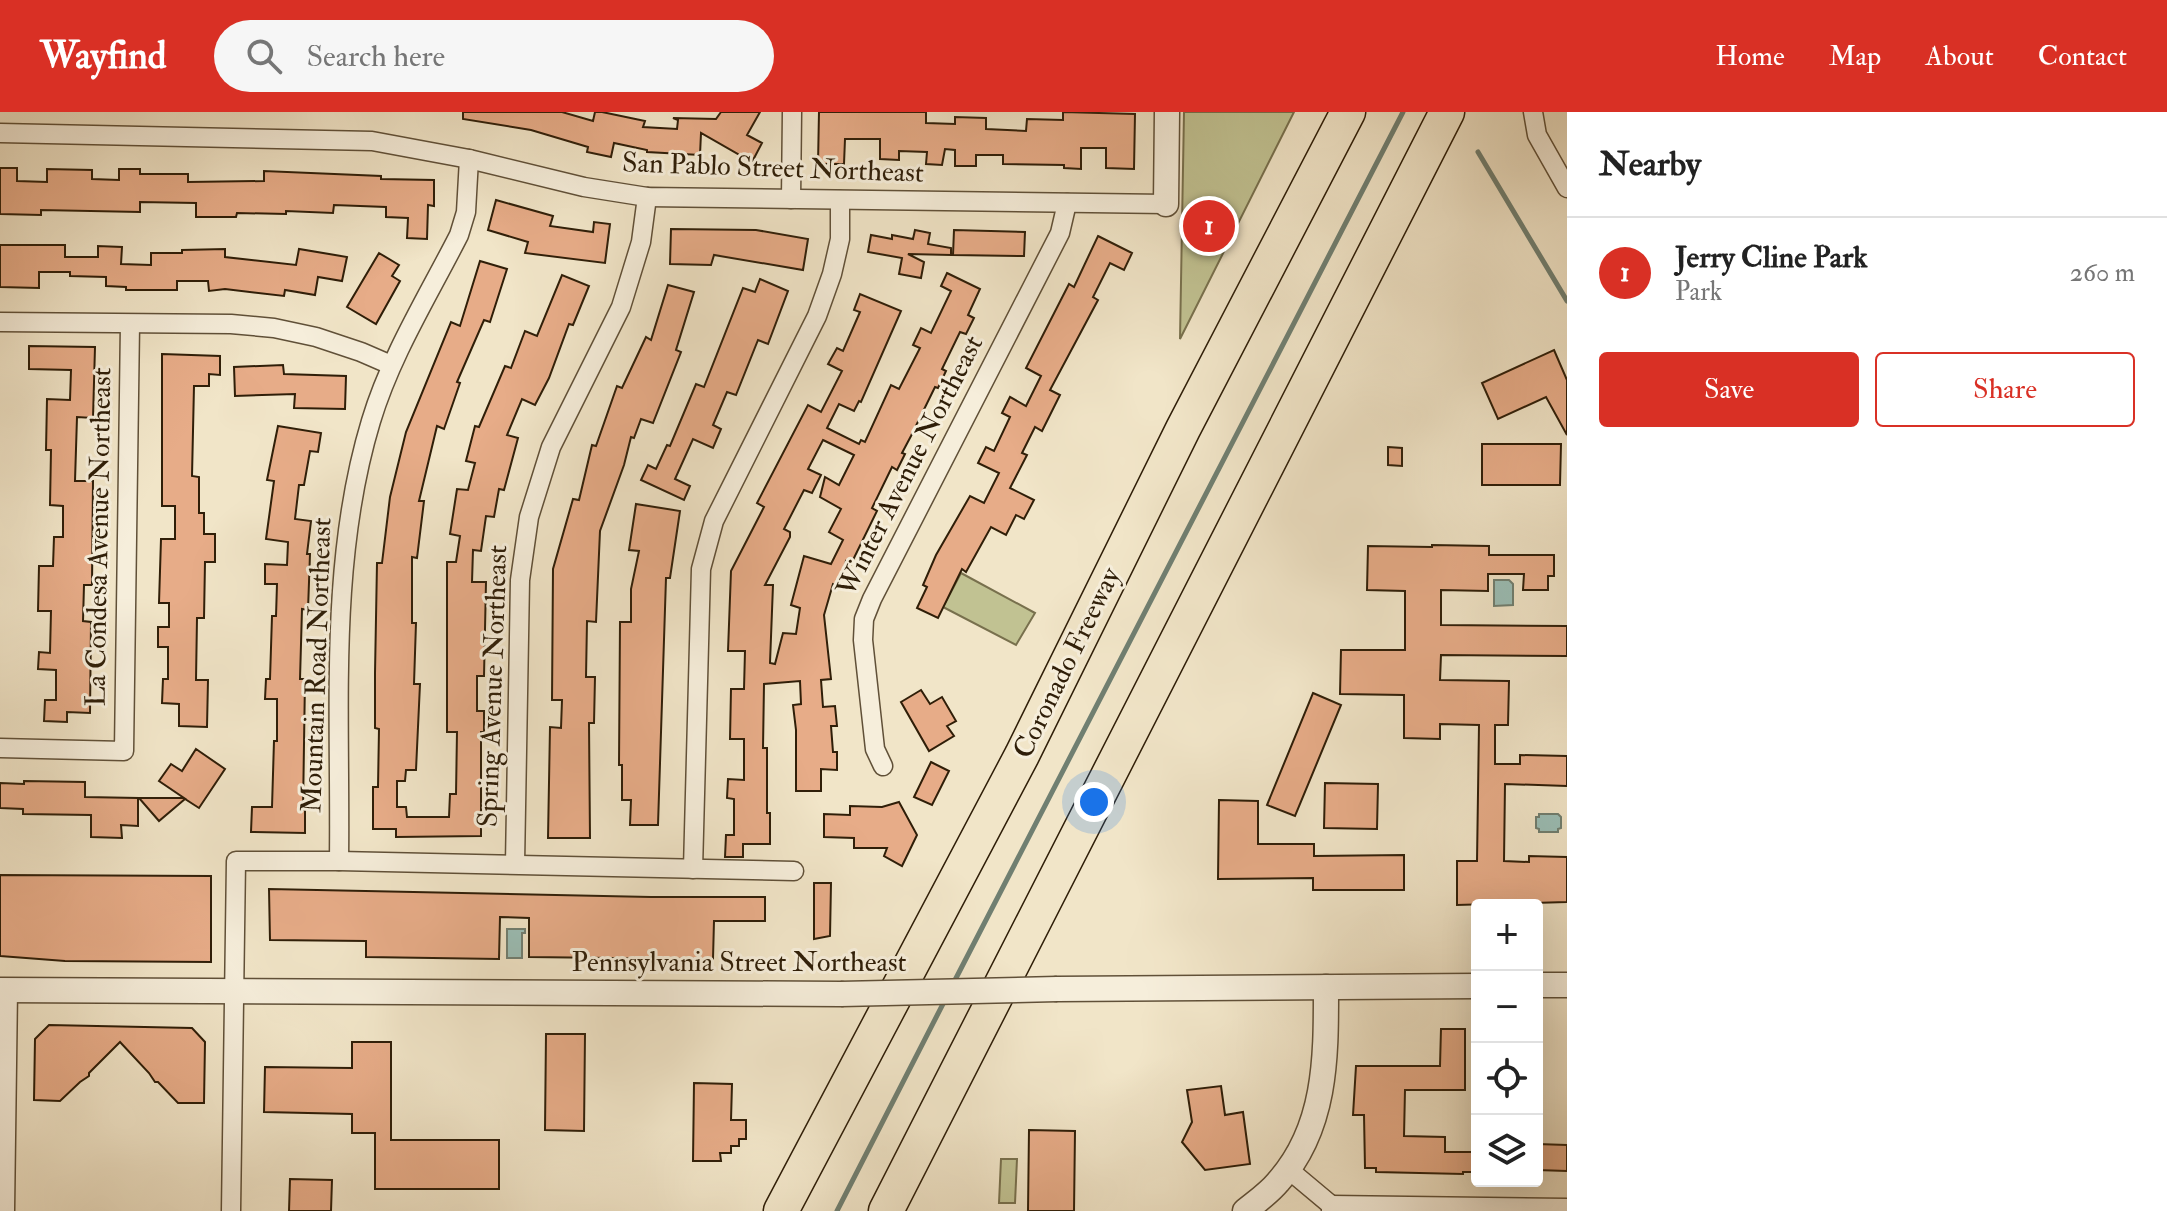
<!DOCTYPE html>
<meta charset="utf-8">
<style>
:root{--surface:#fff;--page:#f6f6f6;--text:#222;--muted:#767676;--line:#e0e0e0;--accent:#d93025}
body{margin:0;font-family:"IM FELL Double Pica",serif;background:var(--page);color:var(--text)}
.controls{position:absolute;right:24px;bottom:24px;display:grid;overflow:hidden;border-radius:8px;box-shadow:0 8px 32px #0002}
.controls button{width:72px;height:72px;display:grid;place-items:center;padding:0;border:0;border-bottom:2px solid var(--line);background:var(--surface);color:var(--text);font:40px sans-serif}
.you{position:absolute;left:1094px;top:690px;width:28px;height:28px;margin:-20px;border:6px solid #fff;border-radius:50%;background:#1a73e8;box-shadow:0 0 0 12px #1a73e833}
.badge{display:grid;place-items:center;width:52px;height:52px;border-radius:50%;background:var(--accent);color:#fff;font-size:26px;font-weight:700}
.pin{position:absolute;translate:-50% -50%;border:4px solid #fff;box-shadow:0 2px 8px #0006}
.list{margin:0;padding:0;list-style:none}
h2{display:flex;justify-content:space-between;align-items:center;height:104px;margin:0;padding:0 32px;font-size:34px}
h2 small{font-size:26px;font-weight:400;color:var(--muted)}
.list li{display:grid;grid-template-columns:52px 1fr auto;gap:24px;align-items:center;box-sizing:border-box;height:112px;padding:0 32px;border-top:2px solid var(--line)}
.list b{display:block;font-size:30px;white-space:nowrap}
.list p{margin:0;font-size:26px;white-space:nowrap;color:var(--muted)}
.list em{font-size:26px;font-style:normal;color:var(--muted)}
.actions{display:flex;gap:16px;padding:24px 32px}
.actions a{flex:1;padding:18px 0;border:2px solid var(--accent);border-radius:8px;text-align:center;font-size:28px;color:var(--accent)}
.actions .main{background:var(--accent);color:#fff}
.icon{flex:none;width:44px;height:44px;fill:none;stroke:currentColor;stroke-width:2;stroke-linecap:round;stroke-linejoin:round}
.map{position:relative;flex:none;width:1567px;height:1099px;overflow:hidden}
header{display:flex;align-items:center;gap:48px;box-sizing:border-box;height:112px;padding:0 40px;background:var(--accent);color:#fff}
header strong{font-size:38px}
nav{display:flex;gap:44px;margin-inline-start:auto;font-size:28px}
.search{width:560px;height:72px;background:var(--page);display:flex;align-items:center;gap:20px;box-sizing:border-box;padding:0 28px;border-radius:44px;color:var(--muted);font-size:30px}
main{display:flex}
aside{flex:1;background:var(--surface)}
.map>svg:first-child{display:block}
.green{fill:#c1c292;stroke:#78704d;stroke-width:2}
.water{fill:#9bbfb7;stroke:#707f71;stroke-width:2}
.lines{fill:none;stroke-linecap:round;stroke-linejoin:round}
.stream{stroke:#707f71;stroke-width:5}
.building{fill:#e7ac88;stroke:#2f1e08;stroke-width:2;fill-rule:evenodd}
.minor-casing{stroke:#605038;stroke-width:21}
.tertiary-casing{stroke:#605038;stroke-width:27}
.motorway-casing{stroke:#2f1e08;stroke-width:37}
.minor{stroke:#f6eedb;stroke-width:18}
.tertiary{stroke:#f6eedb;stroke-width:24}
.motorway{stroke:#f1e5c8;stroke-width:34}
.tertiary-bridge-casing{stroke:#605038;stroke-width:27;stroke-linecap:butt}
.tertiary-bridge{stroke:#f6eedb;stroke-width:24}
.labels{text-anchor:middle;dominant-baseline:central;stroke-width:6;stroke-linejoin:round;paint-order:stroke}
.street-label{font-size:28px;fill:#2f1e08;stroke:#f6eedb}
</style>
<header>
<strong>Wayfind</strong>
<div class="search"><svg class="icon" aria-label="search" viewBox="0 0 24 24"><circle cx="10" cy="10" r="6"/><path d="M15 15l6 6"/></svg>Search here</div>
<nav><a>Home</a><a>Map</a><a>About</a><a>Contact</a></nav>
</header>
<main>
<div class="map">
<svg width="1567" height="1099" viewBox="0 0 1567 1099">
<rect width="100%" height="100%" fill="#f1e5c8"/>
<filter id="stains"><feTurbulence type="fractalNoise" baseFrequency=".0025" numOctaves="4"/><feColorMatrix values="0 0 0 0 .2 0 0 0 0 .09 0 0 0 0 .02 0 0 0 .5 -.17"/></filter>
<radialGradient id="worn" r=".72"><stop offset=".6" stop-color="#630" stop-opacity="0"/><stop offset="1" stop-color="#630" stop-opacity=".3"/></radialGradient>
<g class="green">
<path d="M1184,0H1294L1180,227Z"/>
<path d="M961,461L1035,501L1016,533L943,495Z"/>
<path d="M1001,1047H1017L1015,1091H999Z"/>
</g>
<g class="water">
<path d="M1494,468H1509L1513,472V493L1494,494Z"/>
<path d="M1539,702H1558L1561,705V716L1558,717V720H1539V717L1536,716V705H1539Z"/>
<path d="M507,817H525V821H522V846H507Z"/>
</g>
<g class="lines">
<g class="stream">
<path d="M1478,40L1567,189"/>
<path d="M954,870L1403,0"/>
<path d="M837,1099L946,886"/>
</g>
</g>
<g class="building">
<path d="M463,0H562L593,9L595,0H602L645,9L643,15L677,17L678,8L673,6L716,7L721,0H760L747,23L762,31L752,50L701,21L700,43L647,40V38L614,31L611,45L587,40L588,35L531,18L463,7Z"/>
<path d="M819,0H926V11L955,12V5L986,6V17L1026,19L1027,7L1063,8V0L1135,2L1134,57L1106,56V36H1081V57L1064,56V53L1003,52V43H976V54H955V38L945,37L942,53L926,52L927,40L899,39V48L880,47V27H845L844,52H818Z"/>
<path d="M0,56H17V69L47,70V57L92,58V67L119,68V57H140V62H188V70L264,69V59L381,64V67L434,68V94L428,93L427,127L407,126L408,106L386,105V95L334,93L333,101L286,99V102L237,101L236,105H196V91L140,90V100L41,98V103L0,102Z"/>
<path d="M496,88L553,104L550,114L593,120L594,110L610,112L605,151L525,141L528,130L488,118Z"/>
<path d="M671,117L756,118L808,127L803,158L714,143L711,153L670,152Z"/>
<path d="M915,118L930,121L928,132L951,136V143L908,142L924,150L921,166L899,162L902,146L868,140L871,123L892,127V123L913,127Z"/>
<path d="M954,118L1025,120L1024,144L953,143Z"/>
<path d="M1098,124L1132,141L1124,158L1110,151L1093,185L1098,188L1050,278L1060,283L1042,319L1035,315L1022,341L1027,343L1010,376L1034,388L1024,407L1016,403L1006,423L991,415L966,460L962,457L938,506L917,496L927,475L923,473L936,443L970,384L984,391L999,361L978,351L986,335L994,339L1010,305L1002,301L1010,285L1026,294L1041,264L1026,256L1069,172L1074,175Z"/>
<path d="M0,133H65V145H98V134L122,135L121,152L151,153V141H182V138L225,137V145L296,153L299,137L347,145L342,169L318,165L315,183L285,178L284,184L225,177L209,179L208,169H177V178H126V175L106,174V165L70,164V160H39V176L0,175Z"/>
<path d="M379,141L399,153L392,164L400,169L376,212L347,195Z"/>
<path d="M480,149L507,157L490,210L484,208L457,270L460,271L444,317L437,314L419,389H424L417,446L412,445V511H416L414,572H420L416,658H406L405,669H397V695H406L407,705H449L450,682H456L457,620H447V450H456L460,424L450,422L457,377L468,378L475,351L466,349L475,314L479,315L505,254L511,256L525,219L537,224L562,163L589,174L573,213L569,212L549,266L535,293L522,287L507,323L518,326L504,378L499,377L494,405L486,404L481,439L473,438L472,470H486L484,564H477V599H484V620H481V724L396,725V717H373V675H378L379,617L375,616V561L377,451H382L390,385L406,320L451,210L460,214Z"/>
<path d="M947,161L980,177L968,203L974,206L966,222L960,220L942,257L946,259L938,276L935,275L911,324L902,341L905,342L897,358L892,355L872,396L877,399L851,452L846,449L839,474L833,472L824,503L831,567L821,568L823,595L835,594L837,614H831L833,640H837V658L821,657V679H796V618L793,593L801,592L800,569L764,572L763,636H767V701H770V732H743V745H725L726,723H734V687L727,686L728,667L744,668V627H730L731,577H744L745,539H728L731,459L764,395L757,391L808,293L821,300L842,259L828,252L837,236L843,239L860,200L854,198L860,182L901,199L861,290L859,289L854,299L839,292L827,316L859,332L861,328L865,330L891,273L899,277L920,236L913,233L921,216L931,221L951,179L941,174ZM823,328L854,343L839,373L825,365L820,385L841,397L829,420L843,428L831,452L804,444L791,493L800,496L796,522L783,521L775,552L770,551L773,473H765L790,425V420L784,417L804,378L812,381L821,363L808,357Z"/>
<path d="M760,167L788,179L768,232L758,228L736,283L727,280L713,313L721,317L713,336L693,327L675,367L690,374L684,388L641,368L648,353L656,357L667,333L670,334L696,272L704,275L743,176L755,180Z"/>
<path d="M668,173L694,180L676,238L681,240L653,311L641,307L634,326L631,325L624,353L600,419L596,510L587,509L586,565H595L594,611H589L590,726H548L550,615L561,616L562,588H552L553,457L573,387L579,388L592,333L596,334L617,274L622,276L646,225L651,228Z"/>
<path d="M29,234L95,235L93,306L77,305L75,369H93L92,473H84L83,509L91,510L90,601L67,600V610L44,609L45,588H56V558L38,557L39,540L50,541L51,499H38L39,454H53L54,425H63V394L50,393L51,338H46L47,287L70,288L71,258L29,257Z"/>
<path d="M1554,238L1567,268V323L1546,285L1498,307L1482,271Z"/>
<path d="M162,242L220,244V263L209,262V274H194L192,364L199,365V401H204V422H215V450H205L204,506H197L196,568H208L207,615L179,614V592L162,591L163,567H168V535H158V515H169V491H159L161,427H175V394H162Z"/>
<path d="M283,253L284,262L346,264L345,297L294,296L295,282L235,284L234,255Z"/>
<path d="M278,314L321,321L318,340L310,339L304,373H299L295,407L311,409L307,442H310L308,498L302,497L300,567H305L303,698H305V721L251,720L252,695H272L274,629H277V587H265L266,567H270L272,504H276L277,472H265V452L287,453L288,430L266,427L274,369L267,368Z"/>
<path d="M1482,332H1561L1560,373H1482Z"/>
<path d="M1388,335L1402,336V354L1388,353Z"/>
<path d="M636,392L680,399L670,466H666L658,713H630L631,688H622V653H619L620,510H631V477L639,439L629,438Z"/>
<path d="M1432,433L1489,434V443H1554V464H1548V478H1523L1524,462H1488V479L1441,478V513L1567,514V544L1441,543L1440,568L1509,569L1508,613H1495V652H1520V643L1567,644V674L1505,672L1504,749L1529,750V744L1567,745V790L1457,793V749H1477L1479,613L1440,612V627L1404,626V583L1340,582L1341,538H1405V479L1367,478L1368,434L1432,435Z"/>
<path d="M921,578L930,592L942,585L956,609L947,614L954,624L929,639L901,590Z"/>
<path d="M1313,581L1341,593L1295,704L1267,693Z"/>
<path d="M196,637L225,657L199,696L185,687L159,709L139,686H184L159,669L171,652L182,659Z"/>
<path d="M931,650L949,659L932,693L914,685Z"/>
<path d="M24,669L85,670V685L138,686V714L121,713L122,726L91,725V703L23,702V697L0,696V671L24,672Z"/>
<path d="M1325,671L1378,672L1377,717L1324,716Z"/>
<path d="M1219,688L1258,689V732H1314V744L1404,743V778H1313V766L1218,767Z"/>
<path d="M899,690L917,723L902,754L884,744L887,736H854V726L824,725V702L850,703V694L882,695Z"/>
<path d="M0,763L211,764V850L65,849L0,844Z"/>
<path d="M814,771H831L830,824L814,827Z"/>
<path d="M269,777L651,785H765V809H714L713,847L694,850V847L529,845V806L500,805L499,847L366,845V829L270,828Z"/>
<path d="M49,913L192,916L205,930L204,991H178L158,970H155L149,961L120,930L89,961V964L80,970L60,989L34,988L35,927Z"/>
<path d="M1441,917H1465V978H1405L1404,1024L1445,1025V1040H1477V1060H1463V1062L1376,1060V1056H1365L1364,1003H1353L1356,954H1440Z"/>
<path d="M546,922H585L584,1019L545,1018Z"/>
<path d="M352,930H391V1028H499V1077H375V1021H352V1002L264,1000L265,955L352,956Z"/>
<path d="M694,971L732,972L731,1008H746V1027H739V1034H731V1041H720L721,1049H693Z"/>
<path d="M1221,974L1225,1003L1243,1000L1250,1052L1205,1058L1182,1030L1192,1010L1187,978Z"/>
<path d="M1029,1018L1075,1019L1074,1099H1028Z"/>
<path d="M1537,1032L1567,1033V1059L1537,1058Z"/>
<path d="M290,1067L332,1068L331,1099H289Z"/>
</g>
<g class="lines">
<defs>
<g id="minor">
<path d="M1533,0L1537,23L1567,76"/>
<path d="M0,21L372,29L469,47L584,75L647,85L1166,92"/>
<path d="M791,87L792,0"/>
<path d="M0,210L231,212L274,216L316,225L361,240L391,253"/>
<path d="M0,636L124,639L130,212"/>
<path d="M883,654L875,637L863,528L864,507L872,487L1060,121L1067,91"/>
<path d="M339,749C341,602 328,451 371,309C391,243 428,184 459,123L466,100L469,47"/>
<path d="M515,752L520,468L529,405L551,335L621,195L641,130L647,85"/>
<path d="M693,757L701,457L714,409L817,204L832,162L840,127V88"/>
<path d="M1288,1057L1331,1093V1099"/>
<path d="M1331,1093L1567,1096"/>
<path d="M5,1099L8,878"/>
<path d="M231,1099L236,749H339L794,759"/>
</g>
<g id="tertiary">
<path d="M1166,92L1167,0"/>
<path d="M1537,873H1567"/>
<path d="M1057,877L1477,874"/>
<path d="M0,878L841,882"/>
<path d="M1245,1099C1256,1090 1269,1081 1278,1070C1327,1015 1326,944 1326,875"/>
</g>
<g id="motorway">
<path d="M781,1099L1022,643L1183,317L1348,0"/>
<path d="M886,1099L1447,0"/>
</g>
</defs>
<use href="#minor" class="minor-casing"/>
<use href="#tertiary" class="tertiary-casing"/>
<use href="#motorway" class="motorway-casing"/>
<use href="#minor" class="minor"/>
<use href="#tertiary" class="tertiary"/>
<use href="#motorway" class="motorway"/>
<defs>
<path id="tertiary-bridge" d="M841,882L1057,877"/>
</defs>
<use href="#tertiary-bridge" class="tertiary-bridge-casing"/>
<use href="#tertiary-bridge" class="tertiary-bridge"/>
</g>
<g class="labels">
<g class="street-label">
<text transform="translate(773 56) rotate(2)">San Pablo Street Northeast</text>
<text transform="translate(910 354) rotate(-63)">Winter Avenue Northeast</text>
<text transform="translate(99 425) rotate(-89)">La Condesa Avenue Northeast</text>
<text transform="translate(1067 551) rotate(-64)">Coronado Freeway</text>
<text transform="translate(317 553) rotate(-88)">Mountain Road Northeast</text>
<text transform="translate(493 574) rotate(-88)">Spring Avenue Northeast</text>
<text x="739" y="850">Pennsylvania Street Northeast</text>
</g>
</g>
<rect width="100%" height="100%" filter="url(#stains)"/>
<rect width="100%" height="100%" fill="url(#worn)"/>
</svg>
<div class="controls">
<button>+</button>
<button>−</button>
<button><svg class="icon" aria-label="locate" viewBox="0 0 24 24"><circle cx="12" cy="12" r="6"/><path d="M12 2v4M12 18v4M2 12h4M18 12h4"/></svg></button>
<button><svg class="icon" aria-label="layers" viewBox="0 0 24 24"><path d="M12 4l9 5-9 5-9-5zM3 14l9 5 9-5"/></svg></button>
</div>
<div class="you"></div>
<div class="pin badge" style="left:1209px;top:114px">1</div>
</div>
<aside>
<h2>Nearby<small></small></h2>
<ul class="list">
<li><span class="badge">1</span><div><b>Jerry Cline Park</b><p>Park</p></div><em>260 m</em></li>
</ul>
<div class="actions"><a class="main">Save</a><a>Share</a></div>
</aside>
</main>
